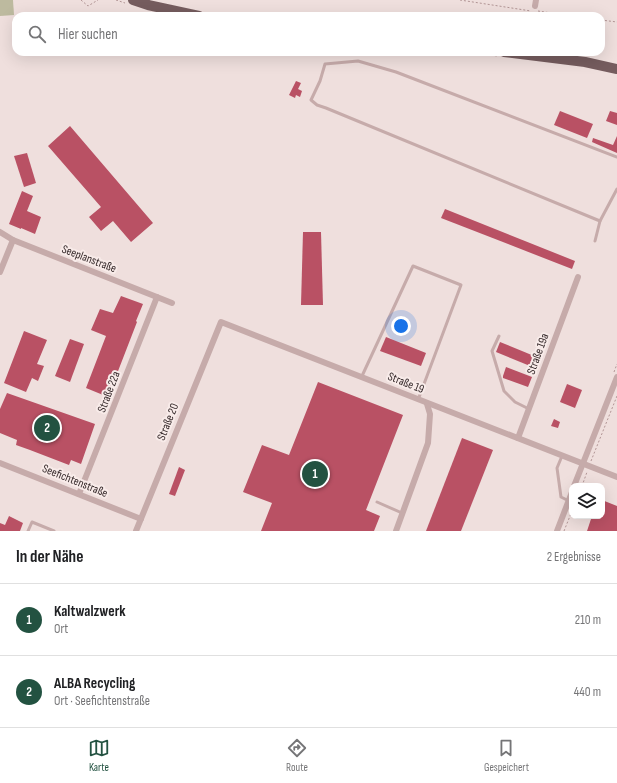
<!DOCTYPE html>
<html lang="de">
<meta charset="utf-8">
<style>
:root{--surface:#fff;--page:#f2f2f2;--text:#202124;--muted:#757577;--line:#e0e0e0;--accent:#235241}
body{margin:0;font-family:"Sofia Sans Condensed",sans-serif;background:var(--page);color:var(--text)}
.controls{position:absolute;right:12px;bottom:12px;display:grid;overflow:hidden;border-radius:8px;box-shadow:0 4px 16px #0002}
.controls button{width:36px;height:36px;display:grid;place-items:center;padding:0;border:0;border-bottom:1px solid var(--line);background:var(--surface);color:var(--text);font:20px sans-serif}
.you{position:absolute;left:401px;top:326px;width:14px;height:14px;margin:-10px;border:3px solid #fff;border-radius:50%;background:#1a73e8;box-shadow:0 0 0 6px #1a73e833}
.badge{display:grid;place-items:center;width:26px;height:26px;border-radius:50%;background:var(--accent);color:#fff;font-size:13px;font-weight:700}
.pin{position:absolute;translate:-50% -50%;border:2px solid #fff;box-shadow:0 1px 4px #0006}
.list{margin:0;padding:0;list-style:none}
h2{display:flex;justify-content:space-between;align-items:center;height:52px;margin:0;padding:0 16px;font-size:17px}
h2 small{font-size:13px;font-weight:400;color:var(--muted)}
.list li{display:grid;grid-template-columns:26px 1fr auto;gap:12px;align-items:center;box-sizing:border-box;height:72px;padding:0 16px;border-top:1px solid var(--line)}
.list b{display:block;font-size:15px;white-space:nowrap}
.list p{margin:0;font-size:13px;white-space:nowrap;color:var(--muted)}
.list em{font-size:13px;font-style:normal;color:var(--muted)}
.icon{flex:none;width:22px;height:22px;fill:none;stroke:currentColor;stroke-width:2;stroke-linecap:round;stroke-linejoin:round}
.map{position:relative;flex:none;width:617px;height:531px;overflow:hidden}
.search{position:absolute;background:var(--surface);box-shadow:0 4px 16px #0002;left:12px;right:12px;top:12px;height:44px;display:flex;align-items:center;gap:10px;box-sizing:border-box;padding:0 14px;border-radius:12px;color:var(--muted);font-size:15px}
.sheet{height:196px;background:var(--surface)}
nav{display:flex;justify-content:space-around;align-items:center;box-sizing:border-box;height:56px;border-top:1px solid var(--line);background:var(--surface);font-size:11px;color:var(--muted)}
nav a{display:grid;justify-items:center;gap:2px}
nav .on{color:var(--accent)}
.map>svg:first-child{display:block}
.green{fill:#bdba9f}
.building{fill:#b95164}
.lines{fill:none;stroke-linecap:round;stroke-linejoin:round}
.path{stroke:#b29595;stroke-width:1;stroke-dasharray:2 2;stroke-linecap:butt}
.lane{stroke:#c6abaa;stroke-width:3}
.street{stroke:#c6abaa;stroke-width:6}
.primary{stroke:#755c5e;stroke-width:10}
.labels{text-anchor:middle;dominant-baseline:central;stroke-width:4;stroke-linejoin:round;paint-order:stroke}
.street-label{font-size:12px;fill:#35292a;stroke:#f8ebe9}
</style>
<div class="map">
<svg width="617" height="531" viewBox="0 0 617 531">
<rect width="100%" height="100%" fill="#efdfdd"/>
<path class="green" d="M0,0H13L14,15L0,16Z"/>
<g class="building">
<path d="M296,81L301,83L298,89L302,91L300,97L296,95L295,98L289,95Z"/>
<path d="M560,111L593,124L587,138L554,125Z"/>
<path d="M610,111L617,113V125L606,121Z"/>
<path d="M70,126L153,223L131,242L113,221L101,231L89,217L101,207L48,146Z"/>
<path d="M617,136V153L592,142L593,138L613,145Z"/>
<path d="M27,153L36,183L24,187L14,156Z"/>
<path d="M22,191L33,196L27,211L41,217L35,234L21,228V229L9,224Z"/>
<path d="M445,209L575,261L572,269L441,218Z"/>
<path d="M303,232H321L323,305H301Z"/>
<path d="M121,296L143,304L136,321L137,322L108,397L86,388L106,336L91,330L100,309L113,313Z"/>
<path d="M24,331L47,340L37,364L44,366L38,381L32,378L26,392L4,383Z"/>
<path d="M386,337L426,353L421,366L380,351Z"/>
<path d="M70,339L84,344L70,382L55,376Z"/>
<path d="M500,342L539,358L535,368L496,352Z"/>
<path d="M506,367L532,377L528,387L503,378V376Z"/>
<path d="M318,382L403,415L366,510L380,516L374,531H261L272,503L243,492L262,445L289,455Z"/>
<path d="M567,384L582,390L575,408L560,402Z"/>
<path d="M7,393L95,424L81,464L71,460L69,465L30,450L16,445L17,440L0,433V409Z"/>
<path d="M554,419L560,422L558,428L551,426Z"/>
<path d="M462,438L493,450L461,531H426Z"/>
<path d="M179,467L185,470L175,496L169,494Z"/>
<path d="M602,500L617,506V531H587L592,516H602Z"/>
<path d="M9,516L23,523L20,531H0V523L5,525Z"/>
</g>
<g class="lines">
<g class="path">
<path d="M81,0L88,6L98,0"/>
<path d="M116,0L125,3"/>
<path d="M460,0L531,11"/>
<path d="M538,11L571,16"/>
<path d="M601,20L617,22"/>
<path d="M459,52L498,56"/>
<path d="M614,372L617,364"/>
<path d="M591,461L617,396"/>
<path d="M582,486L587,472"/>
<path d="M564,531L572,511"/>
</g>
<g class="lane">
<path d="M600,221L326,108L317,105L311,100L320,81L325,64L358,61L396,72L617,157"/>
<path d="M595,241L600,221L617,189"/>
<path d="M499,336L492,351L504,391L515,402L529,409"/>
<path d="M362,376L413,266L461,285L418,400"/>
<path d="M562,456L557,468L561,497L569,501"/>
<path d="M377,502L402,513"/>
<path d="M28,531L32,522L54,531"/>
</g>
<g class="street">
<path d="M535,6L536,0"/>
<path d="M0,232L13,240L172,303"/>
<path d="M0,272L13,240"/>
<path d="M518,438L578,277"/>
<path d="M0,463L141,519"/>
<path d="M574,486L617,377"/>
<path d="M79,494L157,297"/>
<path d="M136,531L221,322L617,477"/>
<path d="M396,531L428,443L430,414L427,404"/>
<path d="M557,531L572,492"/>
</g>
<g class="primary">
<path d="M133,0L148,5L199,16"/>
<path d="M504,52L585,62L617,69"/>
</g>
</g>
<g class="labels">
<g class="street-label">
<text transform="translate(89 259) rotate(21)">Seeplanstraße</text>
<text transform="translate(538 354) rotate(-70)">Straße 19a</text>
<text transform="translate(406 383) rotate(22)">Straße 19</text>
<text transform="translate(109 392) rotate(-69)">Straße 22a</text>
<text transform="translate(168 422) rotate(-68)">Straße 20</text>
<text transform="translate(75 481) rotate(22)">Seefichtenstraße</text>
</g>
</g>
</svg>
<div class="controls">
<button><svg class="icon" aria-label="layers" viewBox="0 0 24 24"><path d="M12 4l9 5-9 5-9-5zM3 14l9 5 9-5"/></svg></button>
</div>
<div class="you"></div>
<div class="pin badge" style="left:315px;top:474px">1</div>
<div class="pin badge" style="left:47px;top:428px">2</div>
<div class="search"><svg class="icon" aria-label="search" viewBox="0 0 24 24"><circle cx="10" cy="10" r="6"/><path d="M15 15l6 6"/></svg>Hier suchen</div>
</div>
<section class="sheet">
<h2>In der Nähe<small>2 Ergebnisse</small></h2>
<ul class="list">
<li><span class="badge">1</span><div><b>Kaltwalzwerk</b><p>Ort</p></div><em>210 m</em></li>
<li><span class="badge">2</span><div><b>ALBA Recycling</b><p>Ort · Seefichtenstraße</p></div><em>440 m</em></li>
</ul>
</section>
<nav>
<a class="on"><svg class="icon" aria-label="map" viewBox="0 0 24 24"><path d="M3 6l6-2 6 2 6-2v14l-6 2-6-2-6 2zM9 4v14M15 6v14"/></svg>Karte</a>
<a><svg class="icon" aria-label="directions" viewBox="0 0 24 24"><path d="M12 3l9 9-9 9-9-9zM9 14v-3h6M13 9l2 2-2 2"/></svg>Route</a>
<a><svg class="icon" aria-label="saved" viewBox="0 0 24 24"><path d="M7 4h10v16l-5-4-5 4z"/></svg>Gespeichert</a>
</nav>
